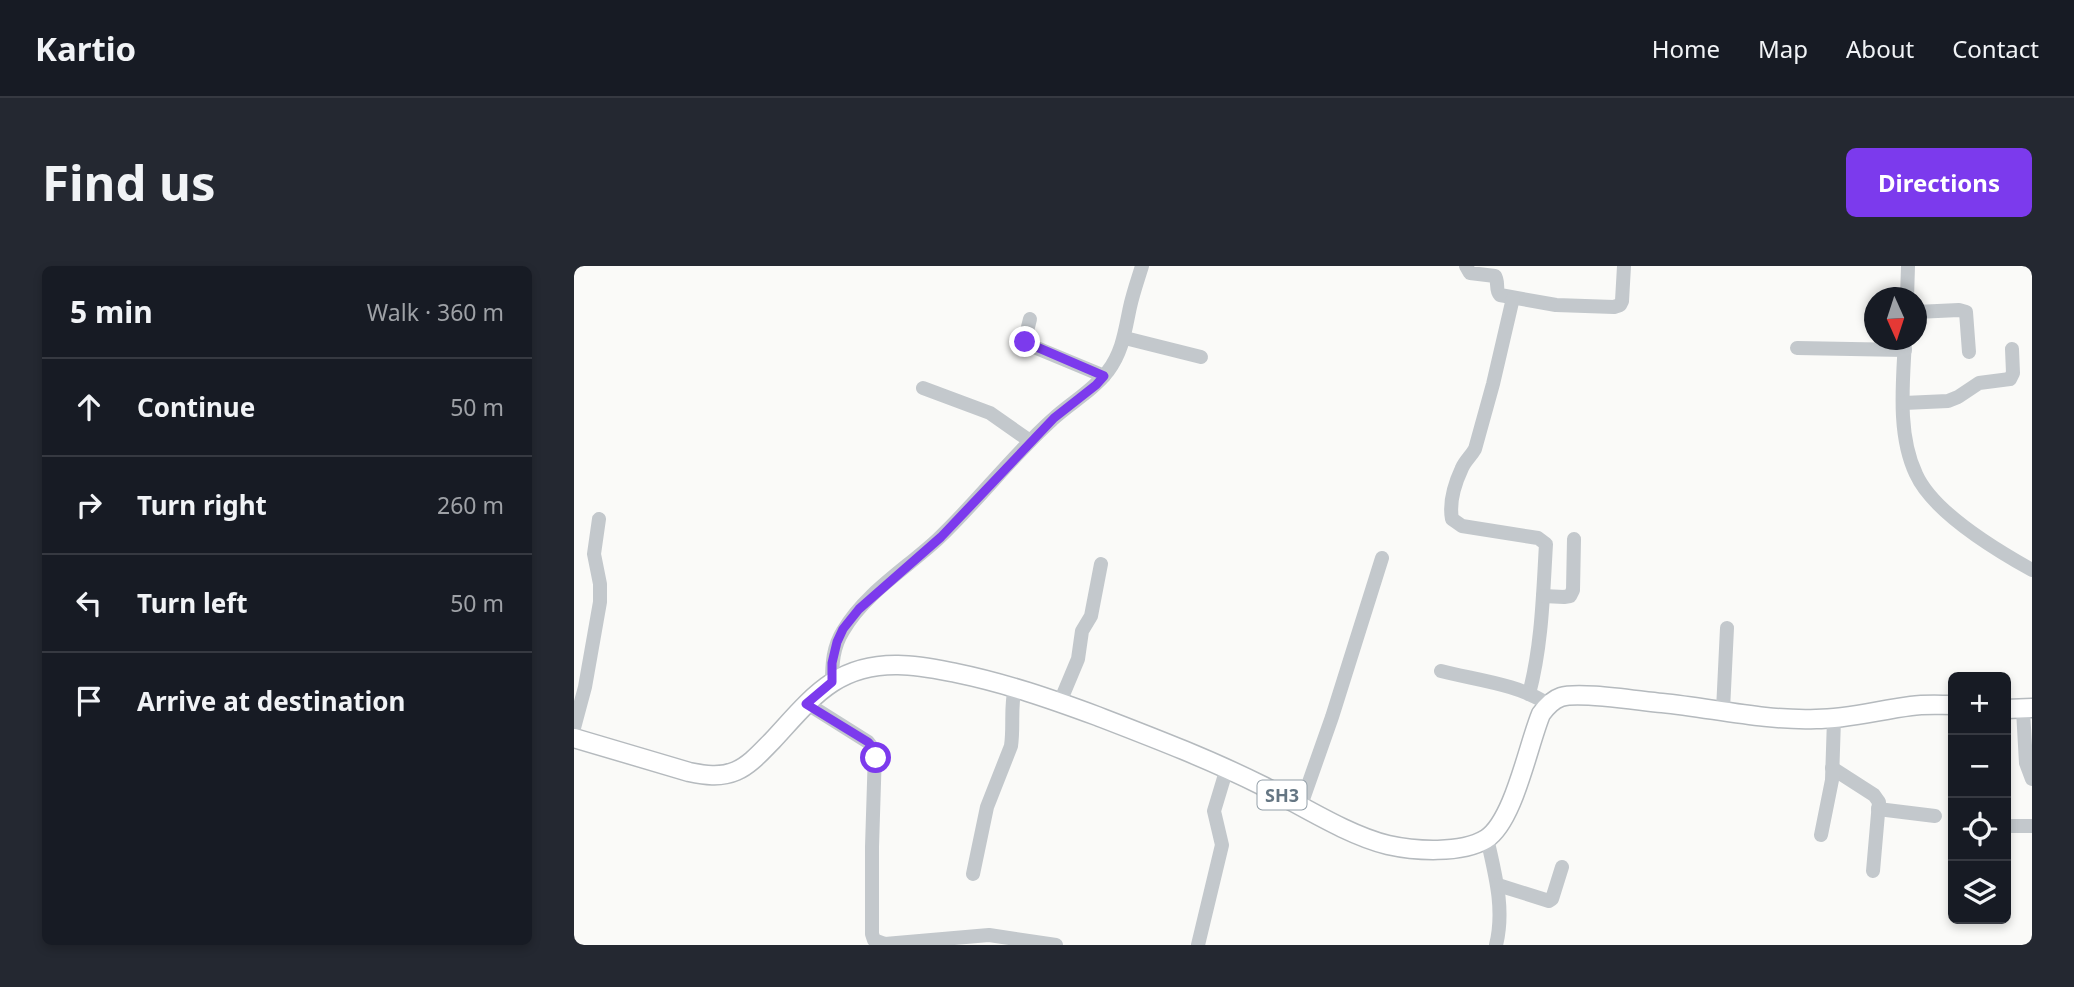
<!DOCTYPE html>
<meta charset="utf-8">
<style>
:root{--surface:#171b24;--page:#242831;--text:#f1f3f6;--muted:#9ea1a6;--line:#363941;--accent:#7c3aed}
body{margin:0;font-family:"Noto Sans",sans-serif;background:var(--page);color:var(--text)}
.controls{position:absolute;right:21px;bottom:21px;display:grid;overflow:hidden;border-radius:10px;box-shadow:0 4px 10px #0003}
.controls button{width:63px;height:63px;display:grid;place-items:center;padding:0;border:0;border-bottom:2px solid var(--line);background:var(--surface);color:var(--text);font:35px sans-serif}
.compass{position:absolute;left:1290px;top:21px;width:63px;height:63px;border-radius:50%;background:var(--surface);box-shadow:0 4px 10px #0003;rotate:177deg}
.stop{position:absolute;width:21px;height:21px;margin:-16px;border:5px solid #7c3aed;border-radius:50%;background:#fff}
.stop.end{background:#7c3aed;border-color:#fff;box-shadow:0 2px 7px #0008}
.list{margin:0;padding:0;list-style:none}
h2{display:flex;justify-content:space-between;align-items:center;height:91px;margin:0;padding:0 28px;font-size:30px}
h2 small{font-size:23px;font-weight:400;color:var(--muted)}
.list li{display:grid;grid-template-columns:46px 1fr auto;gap:21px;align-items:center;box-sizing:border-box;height:98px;padding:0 28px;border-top:2px solid var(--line)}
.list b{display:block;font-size:26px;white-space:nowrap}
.list em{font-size:23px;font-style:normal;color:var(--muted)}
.icon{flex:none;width:38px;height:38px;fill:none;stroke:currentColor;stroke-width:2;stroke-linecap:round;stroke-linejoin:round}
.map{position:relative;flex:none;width:1458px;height:679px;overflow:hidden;border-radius:10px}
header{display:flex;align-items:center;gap:42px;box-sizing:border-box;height:98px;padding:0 35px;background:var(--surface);border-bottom:2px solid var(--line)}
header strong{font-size:33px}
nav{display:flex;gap:38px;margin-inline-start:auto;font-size:24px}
.intro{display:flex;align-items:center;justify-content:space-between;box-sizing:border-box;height:168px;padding:0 42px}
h1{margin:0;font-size:49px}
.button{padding:18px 32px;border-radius:10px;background:var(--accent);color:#fff;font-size:24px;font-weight:700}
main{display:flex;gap:42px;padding:0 42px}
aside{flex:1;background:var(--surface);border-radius:10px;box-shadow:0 4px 10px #0003}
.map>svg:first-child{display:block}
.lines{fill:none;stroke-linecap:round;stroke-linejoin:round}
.major-casing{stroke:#b5babe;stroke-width:21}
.minor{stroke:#c3c8cc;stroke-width:14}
.major{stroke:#fff;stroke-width:18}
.route{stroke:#7c3aed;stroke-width:9}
.labels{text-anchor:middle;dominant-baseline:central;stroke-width:7;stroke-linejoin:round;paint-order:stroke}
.shield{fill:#fff;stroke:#939fa8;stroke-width:2}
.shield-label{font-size:18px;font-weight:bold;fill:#657683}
</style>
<header>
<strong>Kartio</strong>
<nav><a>Home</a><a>Map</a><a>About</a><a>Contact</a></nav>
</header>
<div class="intro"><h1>Find us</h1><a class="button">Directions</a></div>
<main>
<aside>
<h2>5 min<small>Walk · 360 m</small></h2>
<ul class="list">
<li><svg class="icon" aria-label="ahead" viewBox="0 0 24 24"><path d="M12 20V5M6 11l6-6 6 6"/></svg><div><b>Continue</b></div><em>50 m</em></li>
<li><svg class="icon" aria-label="right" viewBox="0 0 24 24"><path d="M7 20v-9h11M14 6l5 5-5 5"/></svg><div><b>Turn right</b></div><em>260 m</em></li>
<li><svg class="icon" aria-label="left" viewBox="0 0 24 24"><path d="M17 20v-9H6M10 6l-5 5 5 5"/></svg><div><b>Turn left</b></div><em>50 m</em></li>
<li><svg class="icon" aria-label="arrive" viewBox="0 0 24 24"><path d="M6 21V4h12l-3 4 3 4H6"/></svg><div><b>Arrive at destination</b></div></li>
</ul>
</aside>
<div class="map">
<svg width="1458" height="679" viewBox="0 0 1458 679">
<rect width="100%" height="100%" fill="#fafaf8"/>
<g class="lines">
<defs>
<g id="major">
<path d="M1432,443L1458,442"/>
<path d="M0,472L115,506C130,509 146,512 162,505C176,499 187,486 198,475C237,433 261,398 324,399C344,399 362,403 382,407C431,417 477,433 523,450C580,472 635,493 689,520C727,539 773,569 814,579C841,585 887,588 912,573C940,555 954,479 967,448C972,441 978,434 987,431C1005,425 1065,435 1088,437C1138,442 1191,455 1242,453C1274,453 1305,444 1337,440C1351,438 1365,439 1379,439"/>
</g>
</defs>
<use href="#major" class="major-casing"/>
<g class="minor">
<path d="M892,0L896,7L921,10C925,16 921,24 926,29L982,39L1040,41L1046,39L1048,35L1050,0"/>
<path d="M939,32L919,118L901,183C897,190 891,195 888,202C881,217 875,237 878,253L888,260L964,272L972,278C969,328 968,379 955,428"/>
<path d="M1333,32L1334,0"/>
<path d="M1342,46L1385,44L1392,46L1395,86"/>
<path d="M456,53L451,73L453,78L530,110"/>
<path d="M551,72L627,91"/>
<path d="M1331,74C1329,116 1323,168 1342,208C1359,246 1422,284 1458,304"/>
<path d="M1223,82L1331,84"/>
<path d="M349,122L416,147L456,175"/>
<path d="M1330,137L1374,135L1384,131L1405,117L1436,113L1439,107L1438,83"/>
<path d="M969,330L990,331L996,330L999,324L1000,273"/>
<path d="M867,405C902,414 944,418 974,438"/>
<path d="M258,416C258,398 259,381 269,365C291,327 333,302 364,273C404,235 437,191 478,154C496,137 519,125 534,105C549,85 551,64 556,41C559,27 564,13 568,0"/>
<path d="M486,436L504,393L508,365L517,350L527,298"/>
<path d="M232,437L294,476L301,485L298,581V668L300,674L311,678L415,669L482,679"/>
<path d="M1149,444L1153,362"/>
<path d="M1449,444L1452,497L1458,513"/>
<path d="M0,462L11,421L26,336V318L20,288L25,253"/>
<path d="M1258,502L1300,529L1305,536L1299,605"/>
<path d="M727,539L758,451L808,292"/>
<path d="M1304,543L1361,550"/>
<path d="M1432,560H1458"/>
<path d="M1247,569L1258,514L1260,453"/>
<path d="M913,572C921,608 931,643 922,679"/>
<path d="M399,608L413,541L437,480C440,459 436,443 441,421"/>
<path d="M924,619L975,635L978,633L988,601"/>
<path d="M624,679L648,579L640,545L653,502"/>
</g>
<use href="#major" class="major"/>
</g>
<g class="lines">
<path class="route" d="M302,492V485L294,476L232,438L258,416V397L263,376L269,363L285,343L367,271L480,152L522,119L530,110L451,76"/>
</g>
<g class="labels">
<rect class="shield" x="683.5" y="514.5" width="49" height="29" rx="5"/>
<g class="shield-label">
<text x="708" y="529">SH3</text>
</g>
</g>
</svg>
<div class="controls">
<button>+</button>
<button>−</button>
<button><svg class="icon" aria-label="locate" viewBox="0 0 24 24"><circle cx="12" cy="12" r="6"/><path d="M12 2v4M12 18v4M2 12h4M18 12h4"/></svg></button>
<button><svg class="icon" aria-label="layers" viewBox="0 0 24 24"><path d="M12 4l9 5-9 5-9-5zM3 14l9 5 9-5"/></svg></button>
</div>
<svg class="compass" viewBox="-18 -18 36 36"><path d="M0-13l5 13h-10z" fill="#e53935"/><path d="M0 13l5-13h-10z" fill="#9ea1a6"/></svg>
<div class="stop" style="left:302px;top:492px"></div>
<div class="stop end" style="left:451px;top:76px"></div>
</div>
</main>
